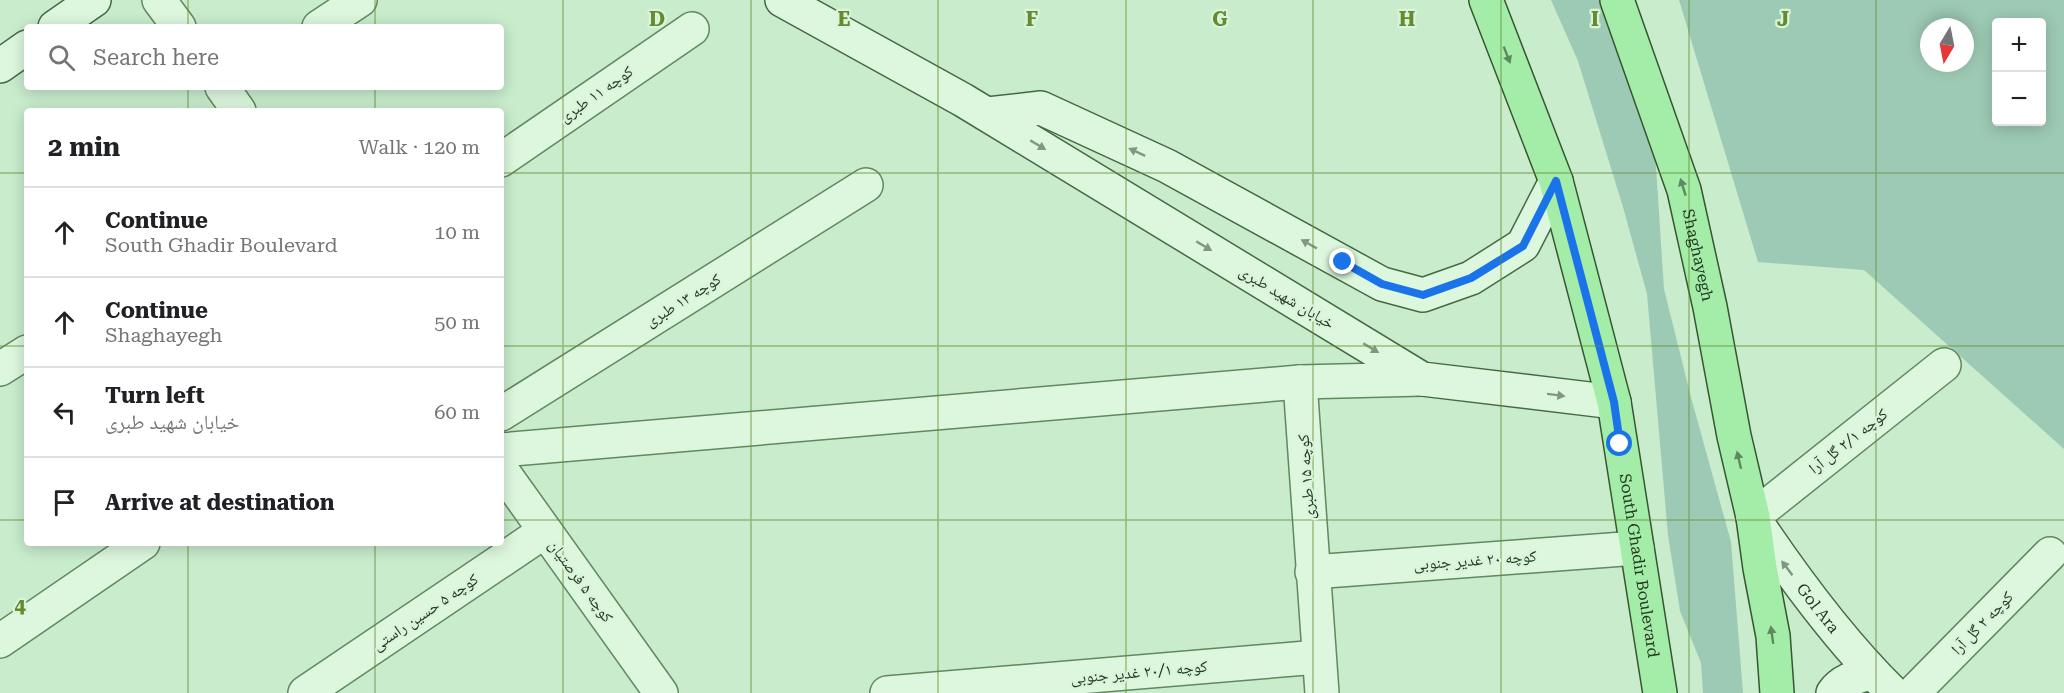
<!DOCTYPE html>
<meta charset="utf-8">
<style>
:root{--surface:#fff;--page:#f6f6f6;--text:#202124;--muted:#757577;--line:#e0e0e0}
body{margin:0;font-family:"Roboto Serif","Noto Naskh Arabic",serif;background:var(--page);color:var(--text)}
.controls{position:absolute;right:18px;top:18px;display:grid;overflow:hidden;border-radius:6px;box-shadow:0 3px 15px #0003}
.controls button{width:54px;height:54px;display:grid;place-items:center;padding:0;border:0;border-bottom:2px solid var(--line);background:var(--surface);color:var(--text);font:30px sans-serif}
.compass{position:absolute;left:1920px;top:18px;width:54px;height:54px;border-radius:50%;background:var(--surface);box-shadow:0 3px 15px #0003;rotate:190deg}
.stop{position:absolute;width:18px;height:18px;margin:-14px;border:4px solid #1a73e8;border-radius:50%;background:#fff}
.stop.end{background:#1a73e8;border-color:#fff;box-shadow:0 2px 6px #0008}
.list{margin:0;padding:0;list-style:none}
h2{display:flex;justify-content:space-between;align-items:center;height:78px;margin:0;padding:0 24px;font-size:26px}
h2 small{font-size:20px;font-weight:400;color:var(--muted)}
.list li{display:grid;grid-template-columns:39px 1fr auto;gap:18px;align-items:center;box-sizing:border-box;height:90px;padding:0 24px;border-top:2px solid var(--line)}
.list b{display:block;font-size:22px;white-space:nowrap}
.list p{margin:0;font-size:20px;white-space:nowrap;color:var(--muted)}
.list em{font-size:20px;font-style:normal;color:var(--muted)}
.icon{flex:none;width:33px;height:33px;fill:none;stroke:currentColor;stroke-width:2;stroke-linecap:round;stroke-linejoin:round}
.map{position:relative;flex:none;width:2064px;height:693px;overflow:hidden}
.search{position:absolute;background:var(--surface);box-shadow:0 3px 15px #0003;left:24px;top:24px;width:480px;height:66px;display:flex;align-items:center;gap:15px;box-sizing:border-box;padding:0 21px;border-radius:6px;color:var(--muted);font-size:22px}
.panel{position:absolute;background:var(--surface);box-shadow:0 3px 15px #0003;left:24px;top:108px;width:480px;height:438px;border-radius:6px}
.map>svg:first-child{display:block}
.green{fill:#9dcab4;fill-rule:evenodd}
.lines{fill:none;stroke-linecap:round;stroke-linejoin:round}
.street-casing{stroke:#61885e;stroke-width:36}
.secondary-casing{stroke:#456a41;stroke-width:36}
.primary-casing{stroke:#375632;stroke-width:36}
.street{stroke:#dcf7de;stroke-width:33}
.secondary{stroke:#dcf7de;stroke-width:33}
.primary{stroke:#a3eda9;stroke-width:33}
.oneway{fill:#5d8a5e}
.oneway2{fill:#809880}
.route{stroke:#1a73e8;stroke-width:8}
.grid{fill:none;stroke:#678a2f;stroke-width:1.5;stroke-opacity:0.55}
.labels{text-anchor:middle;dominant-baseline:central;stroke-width:4.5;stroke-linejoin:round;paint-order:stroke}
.street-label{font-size:16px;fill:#243921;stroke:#d8f4db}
.grid-label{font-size:20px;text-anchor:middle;font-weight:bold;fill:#678a2f;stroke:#d8f4db;stroke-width:4.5;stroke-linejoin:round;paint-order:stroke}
</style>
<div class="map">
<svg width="2064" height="693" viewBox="0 0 2064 693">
<rect width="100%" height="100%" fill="#c8eccc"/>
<g class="green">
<path d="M1551,0H1605L1655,152L1664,289L1692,401L1731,542L1743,693H1703L1701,663L1680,611L1668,535L1647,294L1623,207L1578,61Z"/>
<path d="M1679,0H2064V449L1864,270L1758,262ZM1996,22H2042V122H1996ZM1929,27H1965V63H1929Z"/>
</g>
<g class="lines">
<defs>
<g id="street">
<path d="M159,0L179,27"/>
<path d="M319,27L360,0"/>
<path d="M222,87L239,111"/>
<path d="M501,160L692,29"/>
<path d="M0,369L27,352"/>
<path d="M1300,382L1322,693"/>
<path d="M501,414L866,185"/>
<path d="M501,450L1300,382L1422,379"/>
<path d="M501,469L661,693"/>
<path d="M1753,517L1944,365"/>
<path d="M1312,572L1637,548"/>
<path d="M0,641L143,543"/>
<path d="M305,693L545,531"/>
<path d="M887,693L1318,657"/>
<path d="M1913,693L2050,554"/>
</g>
<g id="secondary">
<path d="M782,0L963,100L1422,379L1614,402"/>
<path d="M55,27L94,0"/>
<path d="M0,66L27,47"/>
<path d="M988,114L1041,108L1167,166L1382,284L1423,295L1471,278L1523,245L1556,181"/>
<path id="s1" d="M1753,517C1793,577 1841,642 1893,693"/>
<path d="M1833,693C1843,679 1857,677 1872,673"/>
</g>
<g id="primary">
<path id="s2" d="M1486,0L1556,181L1614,402L1660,693"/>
<path id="s3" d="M1617,0L1684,190L1710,307L1734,436L1753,517L1760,568L1773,636L1777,693"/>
</g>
</defs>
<use href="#street" class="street-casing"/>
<use href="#secondary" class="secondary-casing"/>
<use href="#primary" class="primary-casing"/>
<use href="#street" class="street"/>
<use href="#secondary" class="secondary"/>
<use href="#primary" class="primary"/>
</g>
<defs><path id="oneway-solid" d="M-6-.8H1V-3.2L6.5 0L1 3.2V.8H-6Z" transform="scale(1.5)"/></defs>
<g class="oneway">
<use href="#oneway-solid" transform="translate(1507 55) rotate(69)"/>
<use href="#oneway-solid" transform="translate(1683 187) rotate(-107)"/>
<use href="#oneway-solid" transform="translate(1739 460) rotate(-103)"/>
<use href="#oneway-solid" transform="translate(1772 635) rotate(-98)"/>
</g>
<g class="oneway2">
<use href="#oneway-solid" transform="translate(1038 145) rotate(31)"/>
<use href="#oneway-solid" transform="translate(1137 152) rotate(-155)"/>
<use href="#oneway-solid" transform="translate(1309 244) rotate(-151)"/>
<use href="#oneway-solid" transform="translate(1204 246) rotate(31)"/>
<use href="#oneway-solid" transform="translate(1371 348) rotate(31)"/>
<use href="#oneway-solid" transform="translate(1556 395) rotate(7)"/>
<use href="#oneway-solid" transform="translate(1787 568) rotate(-127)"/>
</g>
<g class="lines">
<path class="route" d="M1343,262L1382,284L1423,295L1471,278L1523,246L1556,181L1614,402L1620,444"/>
</g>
<path class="grid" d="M188,0V27M375,0V27M563,0V693M751,0V693M938,0V693M1126,0V693M1313,0V693M1501,0V693M1689,0V693M1876,0V693M188,87V111M375,87V111M0,173H27M501,173H2064M0,346H27M501,346H2064M0,520H27M501,520H2064M188,543V693M375,543V693"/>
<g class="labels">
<g class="street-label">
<text transform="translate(596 94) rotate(-35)">کوچه ۱۱ طبری</text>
<text stroke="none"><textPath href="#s3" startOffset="268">Shaghayegh</textPath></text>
<text transform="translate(1287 297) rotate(31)">خیابان شهید طبری</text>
<text transform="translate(683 300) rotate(-32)">کوچه ۱۳ طبری</text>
<text transform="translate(1848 441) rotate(-38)">کوچه ۲/۱ گل آرا</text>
<text transform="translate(1306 477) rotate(-94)">کوچه ۱۵ طبری</text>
<text transform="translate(1475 560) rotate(-4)">کوچه ۲۰ غدیر جنوبی</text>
<text stroke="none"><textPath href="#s2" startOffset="588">South Ghadir Boulevard</textPath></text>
<text transform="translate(581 581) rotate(54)">کوچه ۵ فرصتیان</text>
<text stroke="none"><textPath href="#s1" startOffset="112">Gol Ara</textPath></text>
<text transform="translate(425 612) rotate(-34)">کوچه ۵ حسین راستی</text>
<text transform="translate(1982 623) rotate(-46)">کوچه ۲ گل آرا</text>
<text transform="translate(1139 672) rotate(-5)">کوچه ۲۰/۱ غدیر جنوبی</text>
</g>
</g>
<g class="grid-label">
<text x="657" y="26">D</text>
<text x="844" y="26">E</text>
<text x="1032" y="26">F</text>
<text x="1220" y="26">G</text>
<text x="1407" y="26">H</text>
<text x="1595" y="26">I</text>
<text x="1783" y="26">J</text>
<text x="20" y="613">4</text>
</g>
</svg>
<div class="controls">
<button>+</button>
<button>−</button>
</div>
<svg class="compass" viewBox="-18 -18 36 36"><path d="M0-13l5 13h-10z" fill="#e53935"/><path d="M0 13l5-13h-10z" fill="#757577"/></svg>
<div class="stop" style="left:1620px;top:444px"></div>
<div class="stop end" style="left:1343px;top:262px"></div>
<div class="search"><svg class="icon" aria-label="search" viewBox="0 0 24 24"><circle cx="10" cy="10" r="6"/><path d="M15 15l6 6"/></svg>Search here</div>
<section class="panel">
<h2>2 min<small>Walk · 120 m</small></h2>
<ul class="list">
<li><svg class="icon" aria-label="ahead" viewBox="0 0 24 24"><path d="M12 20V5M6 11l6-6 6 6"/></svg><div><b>Continue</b><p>South Ghadir Boulevard</p></div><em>10 m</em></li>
<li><svg class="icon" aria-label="ahead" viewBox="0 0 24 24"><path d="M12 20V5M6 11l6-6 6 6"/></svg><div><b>Continue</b><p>Shaghayegh</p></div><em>50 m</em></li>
<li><svg class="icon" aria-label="left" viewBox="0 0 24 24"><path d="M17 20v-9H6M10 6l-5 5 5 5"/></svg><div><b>Turn left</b><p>خیابان شهید طبری</p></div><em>60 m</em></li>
<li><svg class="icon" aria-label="arrive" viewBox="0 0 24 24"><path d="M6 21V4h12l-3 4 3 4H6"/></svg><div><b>Arrive at destination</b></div></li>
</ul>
</section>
</div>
